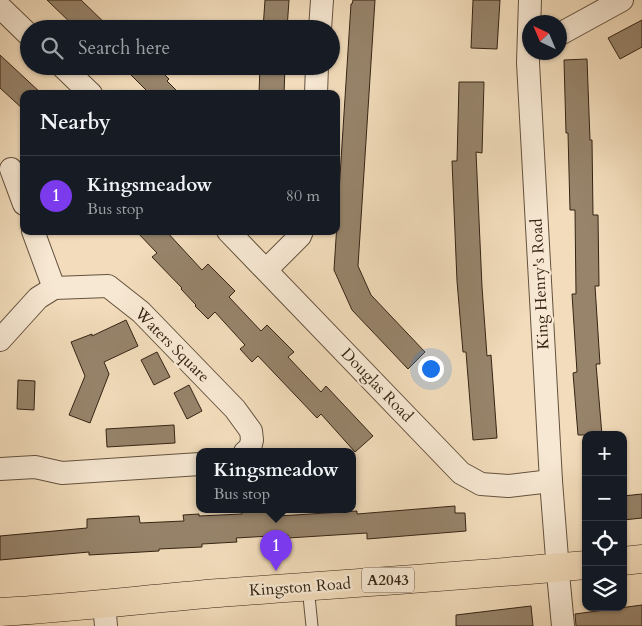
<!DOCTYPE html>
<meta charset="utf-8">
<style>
:root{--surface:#171b24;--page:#20242c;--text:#f1f3f6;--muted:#9ea1a6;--line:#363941;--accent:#7c3aed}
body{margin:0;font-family:Cardo,serif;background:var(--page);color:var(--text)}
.controls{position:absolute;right:15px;bottom:15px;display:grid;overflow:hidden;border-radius:10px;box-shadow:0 1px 4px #0004}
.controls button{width:45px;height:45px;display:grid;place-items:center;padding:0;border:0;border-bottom:1px solid var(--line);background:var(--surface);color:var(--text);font:25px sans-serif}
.compass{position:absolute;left:522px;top:15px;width:45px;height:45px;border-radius:50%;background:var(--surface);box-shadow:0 1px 4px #0004;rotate:316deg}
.you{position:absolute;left:430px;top:368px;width:18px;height:18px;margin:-12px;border:4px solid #fff;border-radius:50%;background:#1a73e8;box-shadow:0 0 0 8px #1a73e833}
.badge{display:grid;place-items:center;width:32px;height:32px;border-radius:50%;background:var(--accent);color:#fff;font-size:16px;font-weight:700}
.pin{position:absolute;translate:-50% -41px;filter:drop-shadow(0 1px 2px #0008)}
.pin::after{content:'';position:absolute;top:26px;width:18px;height:15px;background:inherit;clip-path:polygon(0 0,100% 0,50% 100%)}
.popup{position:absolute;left:196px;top:448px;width:160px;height:65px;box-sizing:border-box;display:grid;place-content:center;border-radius:10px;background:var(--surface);filter:drop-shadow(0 1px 4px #0005);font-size:16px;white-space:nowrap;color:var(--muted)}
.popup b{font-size:19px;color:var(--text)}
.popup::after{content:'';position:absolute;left:50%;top:100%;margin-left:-10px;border:10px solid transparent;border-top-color:var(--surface)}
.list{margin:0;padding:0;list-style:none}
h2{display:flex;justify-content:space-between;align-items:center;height:65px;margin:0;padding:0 20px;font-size:21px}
h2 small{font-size:16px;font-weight:400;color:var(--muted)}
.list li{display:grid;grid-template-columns:32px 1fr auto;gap:15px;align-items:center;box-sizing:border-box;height:80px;padding:0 20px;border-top:1px solid var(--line)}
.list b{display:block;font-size:19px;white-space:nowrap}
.list p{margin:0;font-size:16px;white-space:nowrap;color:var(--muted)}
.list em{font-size:16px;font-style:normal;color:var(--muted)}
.icon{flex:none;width:28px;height:28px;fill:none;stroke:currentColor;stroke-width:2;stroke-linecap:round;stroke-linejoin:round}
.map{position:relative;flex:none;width:642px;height:626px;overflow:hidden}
.search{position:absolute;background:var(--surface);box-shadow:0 1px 4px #0004;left:20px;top:20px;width:320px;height:55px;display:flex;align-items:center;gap:12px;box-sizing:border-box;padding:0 18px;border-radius:28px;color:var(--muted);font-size:19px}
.panel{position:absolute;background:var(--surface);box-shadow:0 1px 4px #0004;left:20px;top:90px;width:320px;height:145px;border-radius:10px}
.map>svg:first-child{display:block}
.building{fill:#97846b;stroke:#352414}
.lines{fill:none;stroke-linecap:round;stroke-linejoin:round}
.lane-casing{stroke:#64523e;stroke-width:13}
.street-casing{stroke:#64523e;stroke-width:24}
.primary-casing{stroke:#352414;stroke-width:29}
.lane{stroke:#f7e8d3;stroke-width:11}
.street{stroke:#f7e8d3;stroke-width:22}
.primary{stroke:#f2dcbb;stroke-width:28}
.labels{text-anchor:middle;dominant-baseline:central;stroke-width:4.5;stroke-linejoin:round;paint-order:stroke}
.shield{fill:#f7e8d3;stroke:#6f5f4d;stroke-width:1}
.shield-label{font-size:15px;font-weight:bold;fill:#352414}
.street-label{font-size:16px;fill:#352414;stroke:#f7e8d3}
</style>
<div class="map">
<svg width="642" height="626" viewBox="0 0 642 626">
<rect width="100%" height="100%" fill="#f2dcbb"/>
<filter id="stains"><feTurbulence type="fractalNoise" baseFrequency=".004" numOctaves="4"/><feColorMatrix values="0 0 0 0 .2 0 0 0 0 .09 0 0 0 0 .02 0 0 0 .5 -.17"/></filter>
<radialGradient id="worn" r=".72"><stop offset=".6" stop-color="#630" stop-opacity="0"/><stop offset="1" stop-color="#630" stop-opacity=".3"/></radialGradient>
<g class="building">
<path d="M47,0H81L111,29H77Z"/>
<path d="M265,0H289L287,29H263Z"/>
<path d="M353,0H375L358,266L371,295L425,352L408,369L352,310L334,270L351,4H352Z"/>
<path d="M473,0H500L497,49L471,48Z"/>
<path d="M642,20V47L620,59L608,38Z"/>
<path d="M0,55L42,94H24V110L0,88Z"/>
<path d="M587,59L590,140H592L593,215H598L599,286H595L600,364H596L602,435H578L573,373L577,372L572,294H576L575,210H570L568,133H566L564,60Z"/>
<path d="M122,66H156L169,79L167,81L180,94H150Z"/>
<path d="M260,66H285L284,94H259Z"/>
<path d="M459,82H484L482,153L476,152L482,287L487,356L491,355L497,438L473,440L466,352H463L457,281L452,161H457Z"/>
<path d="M136,231H166L202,270L208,264L235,291L229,297L261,331L267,325L294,352L288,357L321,392L326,386L373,436L355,452L321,414L317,418L258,356L252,362L240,349L245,345L215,312L208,319L195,306L196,305L181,289L182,288L152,257L157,253Z"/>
<path d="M126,320L138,346L104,362L109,374L90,423L69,415L85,376L71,342L92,334V336Z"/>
<path d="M157,352L170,377L154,385L141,360Z"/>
<path d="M18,380L35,381L34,410L17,409Z"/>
<path d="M189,385L202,411L187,419L174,393Z"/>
<path d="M174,425L175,443L107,447L106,429Z"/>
<path d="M642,494V518L623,520V496Z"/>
<path d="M455,506V513H465L466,531L367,539V533L288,538V535L236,538L237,542L202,544V547L159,549V551L89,555V552L0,560V536L87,528V519L139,516L140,523L184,521L183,515L199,514V516L242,514V510H279V516L357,511V514Z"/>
<path d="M642,605V626H576L575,614Z"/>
<path d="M531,606L533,626H456V615Z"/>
</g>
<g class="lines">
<defs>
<path id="lane" d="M308,587L312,626"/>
<g id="street">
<path d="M530,0L528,63L551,481L559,584L563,626"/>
<path d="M0,7L29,35"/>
<path d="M320,29L322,0"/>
<path d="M560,34L622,0"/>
<path d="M62,66L91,94"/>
<path d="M316,94L317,66"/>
<path d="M11,169L24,204"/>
<path d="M33,231L54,288"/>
<path d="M228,231L461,473L481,484L508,486L551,481"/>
<path d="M266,270L300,236L302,231"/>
<path d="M0,340L38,298L54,288L108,286L141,312L235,409L251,431L252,440L250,448L245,452"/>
<path d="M0,469L35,467L62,473L200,464"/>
<path d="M104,603L106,626"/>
</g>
<g id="primary">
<path d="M623,561L642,559"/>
<path d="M0,612C73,608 146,599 219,593C341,584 464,576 586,565"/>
</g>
</defs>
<use href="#lane" class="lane-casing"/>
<use href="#street" class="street-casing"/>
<use href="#primary" class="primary-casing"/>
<use href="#lane" class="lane"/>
<use href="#street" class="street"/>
<use href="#primary" class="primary"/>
</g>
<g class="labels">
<rect class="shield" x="362" y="567.5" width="52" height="25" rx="4"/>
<g class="shield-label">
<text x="388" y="580">A2043</text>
</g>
<g class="street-label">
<text transform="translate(540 284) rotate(-93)">King Henry's Road</text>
<text transform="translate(172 345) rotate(45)">Waters Square</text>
<text transform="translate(377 385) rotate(46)">Douglas Road</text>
<text transform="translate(300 587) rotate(-4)">Kingston Road</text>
</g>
</g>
<rect width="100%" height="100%" filter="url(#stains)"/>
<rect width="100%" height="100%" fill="url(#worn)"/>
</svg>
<div class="controls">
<button>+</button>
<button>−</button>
<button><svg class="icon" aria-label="locate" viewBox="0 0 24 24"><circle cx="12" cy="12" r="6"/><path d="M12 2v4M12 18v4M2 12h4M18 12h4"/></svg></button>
<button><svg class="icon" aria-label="layers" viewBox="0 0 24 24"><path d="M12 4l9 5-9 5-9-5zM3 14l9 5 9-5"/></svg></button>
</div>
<svg class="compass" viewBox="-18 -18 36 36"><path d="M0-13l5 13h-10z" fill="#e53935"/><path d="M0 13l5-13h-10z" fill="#9ea1a6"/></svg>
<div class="you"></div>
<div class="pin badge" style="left:276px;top:571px">1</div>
<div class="popup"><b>Kingsmeadow</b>Bus stop</div>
<div class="search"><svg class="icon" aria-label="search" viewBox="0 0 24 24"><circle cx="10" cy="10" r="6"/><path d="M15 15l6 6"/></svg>Search here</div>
<section class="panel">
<h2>Nearby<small></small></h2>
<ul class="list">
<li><span class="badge">1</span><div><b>Kingsmeadow</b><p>Bus stop</p></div><em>80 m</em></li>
</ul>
</section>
</div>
